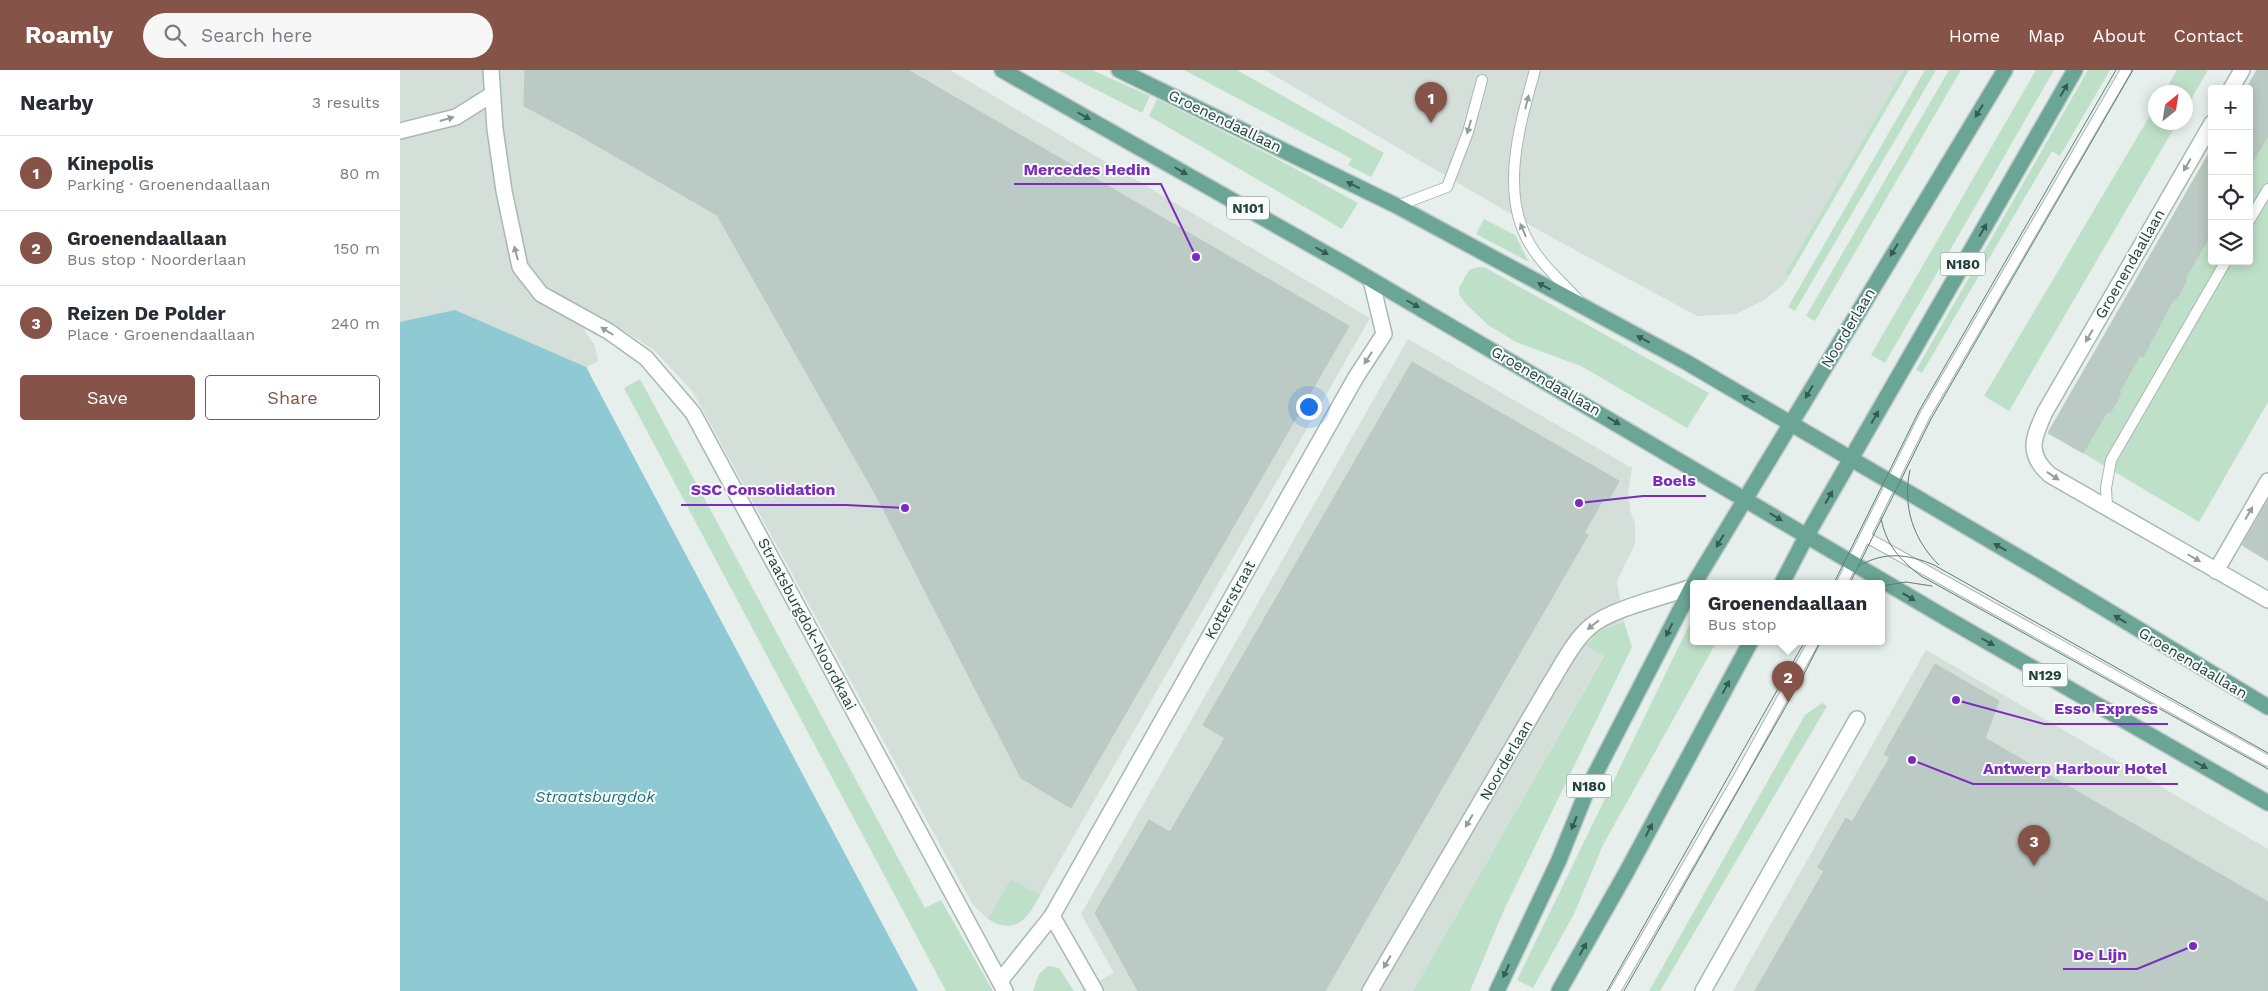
<!DOCTYPE html>
<meta charset="utf-8">
<style>
:root{--surface:#fff;--page:#f7f7f7;--text:#2b2b33;--muted:#7c7c81;--line:#e1e1e2;--accent:#855347}
body{margin:0;font-family:"Work Sans",sans-serif;background:var(--page);color:var(--text)}
.controls{position:absolute;right:15px;top:15px;display:grid;overflow:hidden;border-radius:5px;box-shadow:0 2px 12px #0003}
.controls button{width:45px;height:45px;display:grid;place-items:center;padding:0;border:0;border-bottom:1px solid var(--line);background:var(--surface);color:var(--text);font:25px sans-serif}
.compass{position:absolute;left:1748px;top:15px;width:45px;height:45px;border-radius:50%;background:var(--surface);box-shadow:0 2px 12px #0003;rotate:30deg}
.you{position:absolute;left:908px;top:336px;width:18px;height:18px;margin:-12px;border:4px solid #fff;border-radius:50%;background:#1a73e8;box-shadow:0 0 0 8px #1a73e833}
.badge{display:grid;place-items:center;width:32px;height:32px;border-radius:50%;background:var(--accent);color:#fff;font-size:16px;font-weight:700}
.pin{position:absolute;translate:-50% -41px;filter:drop-shadow(0 1px 2px #0008)}
.pin::after{content:'';position:absolute;top:26px;width:18px;height:15px;background:inherit;clip-path:polygon(0 0,100% 0,50% 100%)}
.popup{position:absolute;left:1290px;top:510px;width:195px;height:65px;box-sizing:border-box;display:grid;place-content:center;border-radius:5px;background:var(--surface);filter:drop-shadow(0 1px 4px #0005);font-size:16px;white-space:nowrap;color:var(--muted)}
.popup b{font-size:19px;color:var(--text)}
.popup::after{content:'';position:absolute;left:50%;top:100%;margin-left:-10px;border:10px solid transparent;border-top-color:var(--surface)}
.list{margin:0;padding:0;list-style:none}
h2{display:flex;justify-content:space-between;align-items:center;height:65px;margin:0;padding:0 20px;font-size:21px}
h2 small{font-size:16px;font-weight:400;color:var(--muted)}
.list li{display:grid;grid-template-columns:32px 1fr auto;gap:15px;align-items:center;box-sizing:border-box;height:75px;padding:0 20px;border-top:1px solid var(--line)}
.list b{display:block;font-size:19px;white-space:nowrap}
.list p{margin:0;font-size:16px;white-space:nowrap;color:var(--muted)}
.list em{font-size:16px;font-style:normal;color:var(--muted)}
.actions{display:flex;gap:10px;padding:15px 20px}
.actions a{flex:1;padding:11px 0;border:1px solid var(--accent);border-radius:5px;text-align:center;font-size:18px;color:var(--accent)}
.actions .main{background:var(--accent);color:#fff}
.icon{flex:none;width:28px;height:28px;fill:none;stroke:currentColor;stroke-width:2;stroke-linecap:round;stroke-linejoin:round}
.map{position:relative;flex:none;width:1868px;height:921px;overflow:hidden}
header{display:flex;align-items:center;gap:30px;box-sizing:border-box;height:70px;padding:0 25px;background:var(--accent);color:#fff}
header strong{font-size:24px}
nav{display:flex;gap:28px;margin-inline-start:auto;font-size:18px}
.search{width:350px;height:45px;background:var(--page);display:flex;align-items:center;gap:12px;box-sizing:border-box;padding:0 18px;border-radius:28px;color:var(--muted);font-size:19px}
main{display:flex}
aside{flex:1;background:var(--surface)}
.map>svg:first-child{display:block}
.built{fill:#d4dfda}
.green{fill:#bfe0c8}
.water{fill:#8ec9d4}
.building{fill:#bbcac4;stroke:#b8c9c2}
.lines{fill:none;stroke-linecap:round;stroke-linejoin:round}
.service-casing{stroke:#a8b8b2;stroke-width:12}
.minor-casing{stroke:#a8b8b2;stroke-width:18}
.primary-casing{stroke:#c2cac8;stroke-width:18}
.service{stroke:#fff;stroke-width:10}
.minor{stroke:#fff;stroke-width:15}
.primary{stroke:#6aa596;stroke-width:15}
.tram{stroke:#5f7d75;stroke-width:1}
.oneway{fill:#365b51}
.oneway2{fill:#92a09c}
.labels{text-anchor:middle;dominant-baseline:central;stroke-width:4;stroke-linejoin:round;paint-order:stroke}
.shield{fill:#f7fbf9;stroke:#637a73;stroke-width:1}
.shield-label{font-size:14px;font-weight:bold;fill:#24423a}
.street-label{font-size:15px;fill:#24423a;stroke:#f7fbf9}
.water-label{font-size:16px;font-style:italic;fill:#1c6f80;stroke:#f7fbf9}
.leader{fill:none;stroke:#7b2cbf;stroke-width:2}
.callout-dot{fill:#7b2cbf;stroke:#f7fbf9;stroke-width:2}
.callout-label{font-size:16px;text-anchor:middle;font-weight:bold;fill:#7b2cbf;stroke:#f7fbf9;stroke-width:4;stroke-linejoin:round;paint-order:stroke}
</style>
<header>
<strong>Roamly</strong>
<div class="search"><svg class="icon" aria-label="search" viewBox="0 0 24 24"><circle cx="10" cy="10" r="6"/><path d="M15 15l6 6"/></svg>Search here</div>
<nav><a>Home</a><a>Map</a><a>About</a><a>Contact</a></nav>
</header>
<main>
<aside>
<h2>Nearby<small>3 results</small></h2>
<ul class="list">
<li><span class="badge">1</span><div><b>Kinepolis</b><p>Parking · Groenendaallaan</p></div><em>80 m</em></li>
<li><span class="badge">2</span><div><b>Groenendaallaan</b><p>Bus stop · Noorderlaan</p></div><em>150 m</em></li>
<li><span class="badge">3</span><div><b>Reizen De Polder</b><p>Place · Groenendaallaan</p></div><em>240 m</em></li>
</ul>
<div class="actions"><a class="main">Save</a><a>Share</a></div>
</aside>
<div class="map">
<svg width="1868" height="921" viewBox="0 0 1868 921">
<rect width="100%" height="100%" fill="#e6efeb"/>
<g class="built">
<path d="M0,0H550L970,248L631,841L622,851L611,856L599,855L588,849L573,835L293,322L254,280L199,245L162,228L195,276L198,291L187,297L191,305L0,348Z"/>
<path d="M865,0H1504L1385,204L1389,206L1385,213L1364,230L1336,244L1297,246L1142,162Z"/>
<path d="M1008,269L1232,398L1228,423L1230,440L1235,454V474L1217,511L1224,552L1197,562L1186,574L1204,585L1013,921H681L714,903L681,844Z"/>
<path d="M1526,580L1868,779V921H1333Z"/>
</g>
<g class="green">
<path d="M658,0H692L750,26L742,43Z"/>
<path d="M784,0H837L984,83L971,107L948,95L952,89Z"/>
<path d="M1504,0H1509L1389,206L1385,204Z"/>
<path d="M1525,0H1536L1395,241L1388,237Z"/>
<path d="M1549,0H1561L1415,251L1406,246Z"/>
<path d="M1636,0H1654L1485,293L1471,285Z"/>
<path d="M1688,0H1710L1660,86L1652,81L1522,303L1516,300Z"/>
<path d="M1777,0H1808L1786,38V22H1764Z"/>
<path d="M757,29L870,85L958,133L942,159L749,46Z"/>
<path d="M1755,37L1756,52L1777,53L1609,341L1584,326Z"/>
<path d="M1868,63V332L1799,452L1683,383L1812,160V191H1849V95Z"/>
<path d="M1084,149L1115,165L1129,192L1076,164Z"/>
<path d="M1078,197L1086,198L1309,323L1287,358L1181,296L1116,272L1088,255L1065,233L1059,224V218L1069,200Z"/>
<path d="M240,309L525,838L541,830L593,921H546L224,318Z"/>
<path d="M1294,545V571H1317L1203,775L1174,844L1133,918L1117,910Z"/>
<path d="M1224,552L1232,577L1104,840L1070,921H1013L1204,586L1186,575L1197,562Z"/>
<path d="M1422,633L1427,636L1260,921H1249L1405,645Z"/>
<path d="M611,809L640,825C627,849 616,865 588,849Z"/>
<path d="M648,896L659,898L674,921H633L639,904Z"/>
</g>
<path class="water" d="M55,240L186,297L518,921H0V252Z"/>
<g class="building">
<path d="M125,0H508L949,256L671,738L621,708L478,429L317,145L177,64L124,36Z"/>
<path d="M1857,0H1868V66L1849,98V14Z"/>
<path d="M1812,78V162L1785,209L1787,210L1776,230L1774,228L1743,287L1740,285L1719,322L1721,324L1710,343L1707,342L1683,383L1648,363Z"/>
<path d="M1012,292L1219,411L1208,431L1204,428L1184,463L1188,465L1177,484L925,921H738L695,843L749,750L770,762L825,668L803,655Z"/>
<path d="M1868,430V491L1842,475Z"/>
<path d="M1535,594L1599,631L1585,668L1868,832V921H1355L1424,801L1418,797L1446,748L1452,752L1490,687L1484,684Z"/>
</g>
<g class="lines">
<defs>
<g id="service">
<path d="M1135,0C1119,57 1097,130 1135,182C1147,200 1165,215 1179,231"/>
<path d="M997,136L1047,117L1068,62L1082,10"/>
<path d="M1849,151L1868,119"/>
<path d="M1707,438L1706,418L1711,390L1826,191"/>
<path d="M1466,467L1868,691"/>
<path d="M1442,513L1525,345L1726,0"/>
<path d="M1215,921L1340,705L1414,571"/>
</g>
<g id="minor">
<path d="M91,0L95,59L104,121L120,197L141,224L208,261L246,288L293,343L605,921"/>
<path d="M1831,19L1842,0"/>
<path d="M1812,53L1645,342C1633,368 1626,384 1650,405L1868,530"/>
<path d="M0,61L56,47L91,25"/>
<path d="M1816,501L1868,411"/>
<path d="M652,846L695,921"/>
<path d="M600,911L652,846L956,307L984,264L971,210"/>
<path d="M970,921L1151,612C1163,593 1174,570 1191,556C1213,538 1264,527 1292,517"/>
<path d="M1303,921L1457,649"/>
</g>
<g id="primary">
<path d="M602,0L948,196L1546,548L1868,733"/>
<path d="M719,0L997,136L1286,292L1642,501L1868,637"/>
<path d="M1382,513L1407,465L1675,0"/>
<path d="M1097,921L1159,790L1188,718L1292,517L1605,0"/>
<path d="M1159,921L1226,803L1351,571"/>
</g>
</defs>
<use href="#service" class="service-casing"/>
<use href="#minor" class="minor-casing"/>
<use href="#primary" class="primary-casing"/>
<use href="#service" class="service"/>
<use href="#minor" class="minor"/>
<use href="#primary" class="primary"/>
<g class="tram">
<path d="M1510,400C1502,435 1513,470 1539,495"/>
<path d="M1481,448C1486,475 1500,490 1521,506L1868,699"/>
<path d="M1459,496C1484,481 1508,484 1534,495L1868,683"/>
<path d="M1434,513L1519,341L1716,0"/>
<path d="M1450,513L1531,349L1733,0"/>
<path d="M1482,516L1506,512L1532,516"/>
<path d="M1207,921L1405,571"/>
<path d="M1224,921L1402,608L1421,571"/>
</g>
</g>
<defs><path id="oneway-solid" d="M-6-.8H1V-3.2L6.5 0L1 3.2V.8H-6Z" transform="scale(1.25)"/></defs>
<g class="oneway">
<use href="#oneway-solid" transform="translate(1664 20) rotate(-60)"/>
<use href="#oneway-solid" transform="translate(1579 41) rotate(122)"/>
<use href="#oneway-solid" transform="translate(684 46) rotate(30)"/>
<use href="#oneway-solid" transform="translate(781 101) rotate(30)"/>
<use href="#oneway-solid" transform="translate(953 115) rotate(-153)"/>
<use href="#oneway-solid" transform="translate(1583 160) rotate(-60)"/>
<use href="#oneway-solid" transform="translate(1494 180) rotate(121)"/>
<use href="#oneway-solid" transform="translate(922 181) rotate(30)"/>
<use href="#oneway-solid" transform="translate(1144 216) rotate(-152)"/>
<use href="#oneway-solid" transform="translate(1013 234) rotate(30)"/>
<use href="#oneway-solid" transform="translate(1243 269) rotate(-152)"/>
<use href="#oneway-solid" transform="translate(1409 322) rotate(121)"/>
<use href="#oneway-solid" transform="translate(1348 329) rotate(-150)"/>
<use href="#oneway-solid" transform="translate(1475 347) rotate(-60)"/>
<use href="#oneway-solid" transform="translate(1214 351) rotate(31)"/>
<use href="#oneway-solid" transform="translate(1429 427) rotate(-60)"/>
<use href="#oneway-solid" transform="translate(1376 447) rotate(31)"/>
<use href="#oneway-solid" transform="translate(1320 471) rotate(121)"/>
<use href="#oneway-solid" transform="translate(1600 477) rotate(-150)"/>
<use href="#oneway-solid" transform="translate(1509 527) rotate(31)"/>
<use href="#oneway-solid" transform="translate(1720 549) rotate(-149)"/>
<use href="#oneway-solid" transform="translate(1269 560) rotate(117)"/>
<use href="#oneway-solid" transform="translate(1588 572) rotate(30)"/>
<use href="#oneway-solid" transform="translate(1326 617) rotate(-62)"/>
<use href="#oneway-solid" transform="translate(1801 695) rotate(29)"/>
<use href="#oneway-solid" transform="translate(1174 753) rotate(112)"/>
<use href="#oneway-solid" transform="translate(1249 760) rotate(-62)"/>
<use href="#oneway-solid" transform="translate(1183 879) rotate(-61)"/>
<use href="#oneway-solid" transform="translate(1106 901) rotate(115)"/>
</g>
<g class="oneway2">
<use href="#oneway-solid" transform="translate(1127 32) rotate(-76)"/>
<use href="#oneway-solid" transform="translate(47 49) rotate(-16)"/>
<use href="#oneway-solid" transform="translate(1069 57) rotate(106)"/>
<use href="#oneway-solid" transform="translate(1787 95) rotate(120)"/>
<use href="#oneway-solid" transform="translate(1123 160) rotate(-113)"/>
<use href="#oneway-solid" transform="translate(116 183) rotate(-105)"/>
<use href="#oneway-solid" transform="translate(207 261) rotate(-148)"/>
<use href="#oneway-solid" transform="translate(1689 266) rotate(120)"/>
<use href="#oneway-solid" transform="translate(968 288) rotate(123)"/>
<use href="#oneway-solid" transform="translate(1653 406) rotate(33)"/>
<use href="#oneway-solid" transform="translate(1849 443) rotate(-60)"/>
<use href="#oneway-solid" transform="translate(1794 488) rotate(30)"/>
<use href="#oneway-solid" transform="translate(1193 555) rotate(142)"/>
<use href="#oneway-solid" transform="translate(1069 751) rotate(120)"/>
<use href="#oneway-solid" transform="translate(987 892) rotate(120)"/>
</g>
<g class="labels">
<g class="shield">
<rect x="827" y="126.5" width="42" height="23" rx="4"/>
<rect x="1540.5" y="182.5" width="45" height="23" rx="4"/>
<rect x="1622.5" y="593.5" width="45" height="23" rx="4"/>
<rect x="1166.5" y="704.5" width="45" height="23" rx="4"/>
</g>
<g class="shield-label">
<text x="848" y="138">N101</text>
<text x="1563" y="194">N180</text>
<text x="1645" y="605">N129</text>
<text x="1189" y="716">N180</text>
</g>
<g class="street-label">
<text transform="translate(825 51) rotate(26)">Groenendaallaan</text>
<text transform="translate(1730 194) rotate(-60)">Groenendaallaan</text>
<text transform="translate(1448 258) rotate(-59)">Noorderlaan</text>
<text transform="translate(1146 311) rotate(30)">Groenendaallaan</text>
<text transform="translate(830 530) rotate(-61)">Kotterstraat</text>
<text transform="translate(407 554) rotate(62)">Straatsburgdok-Noordkaai</text>
<text transform="translate(1793 593) rotate(31)">Groenendaallaan</text>
<text transform="translate(1106 690) rotate(-60)">Noorderlaan</text>
</g>
<g class="water-label">
<text x="195" y="726">Straatsburgdok</text>
</g>
</g>
<path class="leader" d="M796 187L761 114H614M1179 433L1243 426H1306M505 438L446 435H281M1556 630L1644 654H1768M1512 690L1573 714H1778M1793 876L1737 899H1663"/>
<g class="callout-dot">
<circle cx="796" cy="187" r="5"/>
<circle cx="1179" cy="433" r="5"/>
<circle cx="505" cy="438" r="5"/>
<circle cx="1556" cy="630" r="5"/>
<circle cx="1512" cy="690" r="5"/>
<circle cx="1793" cy="876" r="5"/>
</g>
<g class="callout-label">
<text x="687" y="105">Mercedes Hedin</text>
<text x="1274" y="416">Boels</text>
<text x="363" y="425">SSC Consolidation</text>
<text x="1706" y="644">Esso Express</text>
<text x="1675" y="704">Antwerp Harbour Hotel</text>
<text x="1700" y="890">De Lijn</text>
</g>
</svg>
<div class="controls">
<button>+</button>
<button>−</button>
<button><svg class="icon" aria-label="locate" viewBox="0 0 24 24"><circle cx="12" cy="12" r="6"/><path d="M12 2v4M12 18v4M2 12h4M18 12h4"/></svg></button>
<button><svg class="icon" aria-label="layers" viewBox="0 0 24 24"><path d="M12 4l9 5-9 5-9-5zM3 14l9 5 9-5"/></svg></button>
</div>
<svg class="compass" viewBox="-18 -18 36 36"><path d="M0-13l5 13h-10z" fill="#e53935"/><path d="M0 13l5-13h-10z" fill="#7c7c81"/></svg>
<div class="you"></div>
<div class="pin badge" style="left:1031px;top:53px">1</div>
<div class="pin badge" style="left:1388px;top:632px">2</div>
<div class="popup"><b>Groenendaallaan</b>Bus stop</div>
<div class="pin badge" style="left:1634px;top:796px">3</div>
</div>
</main>
